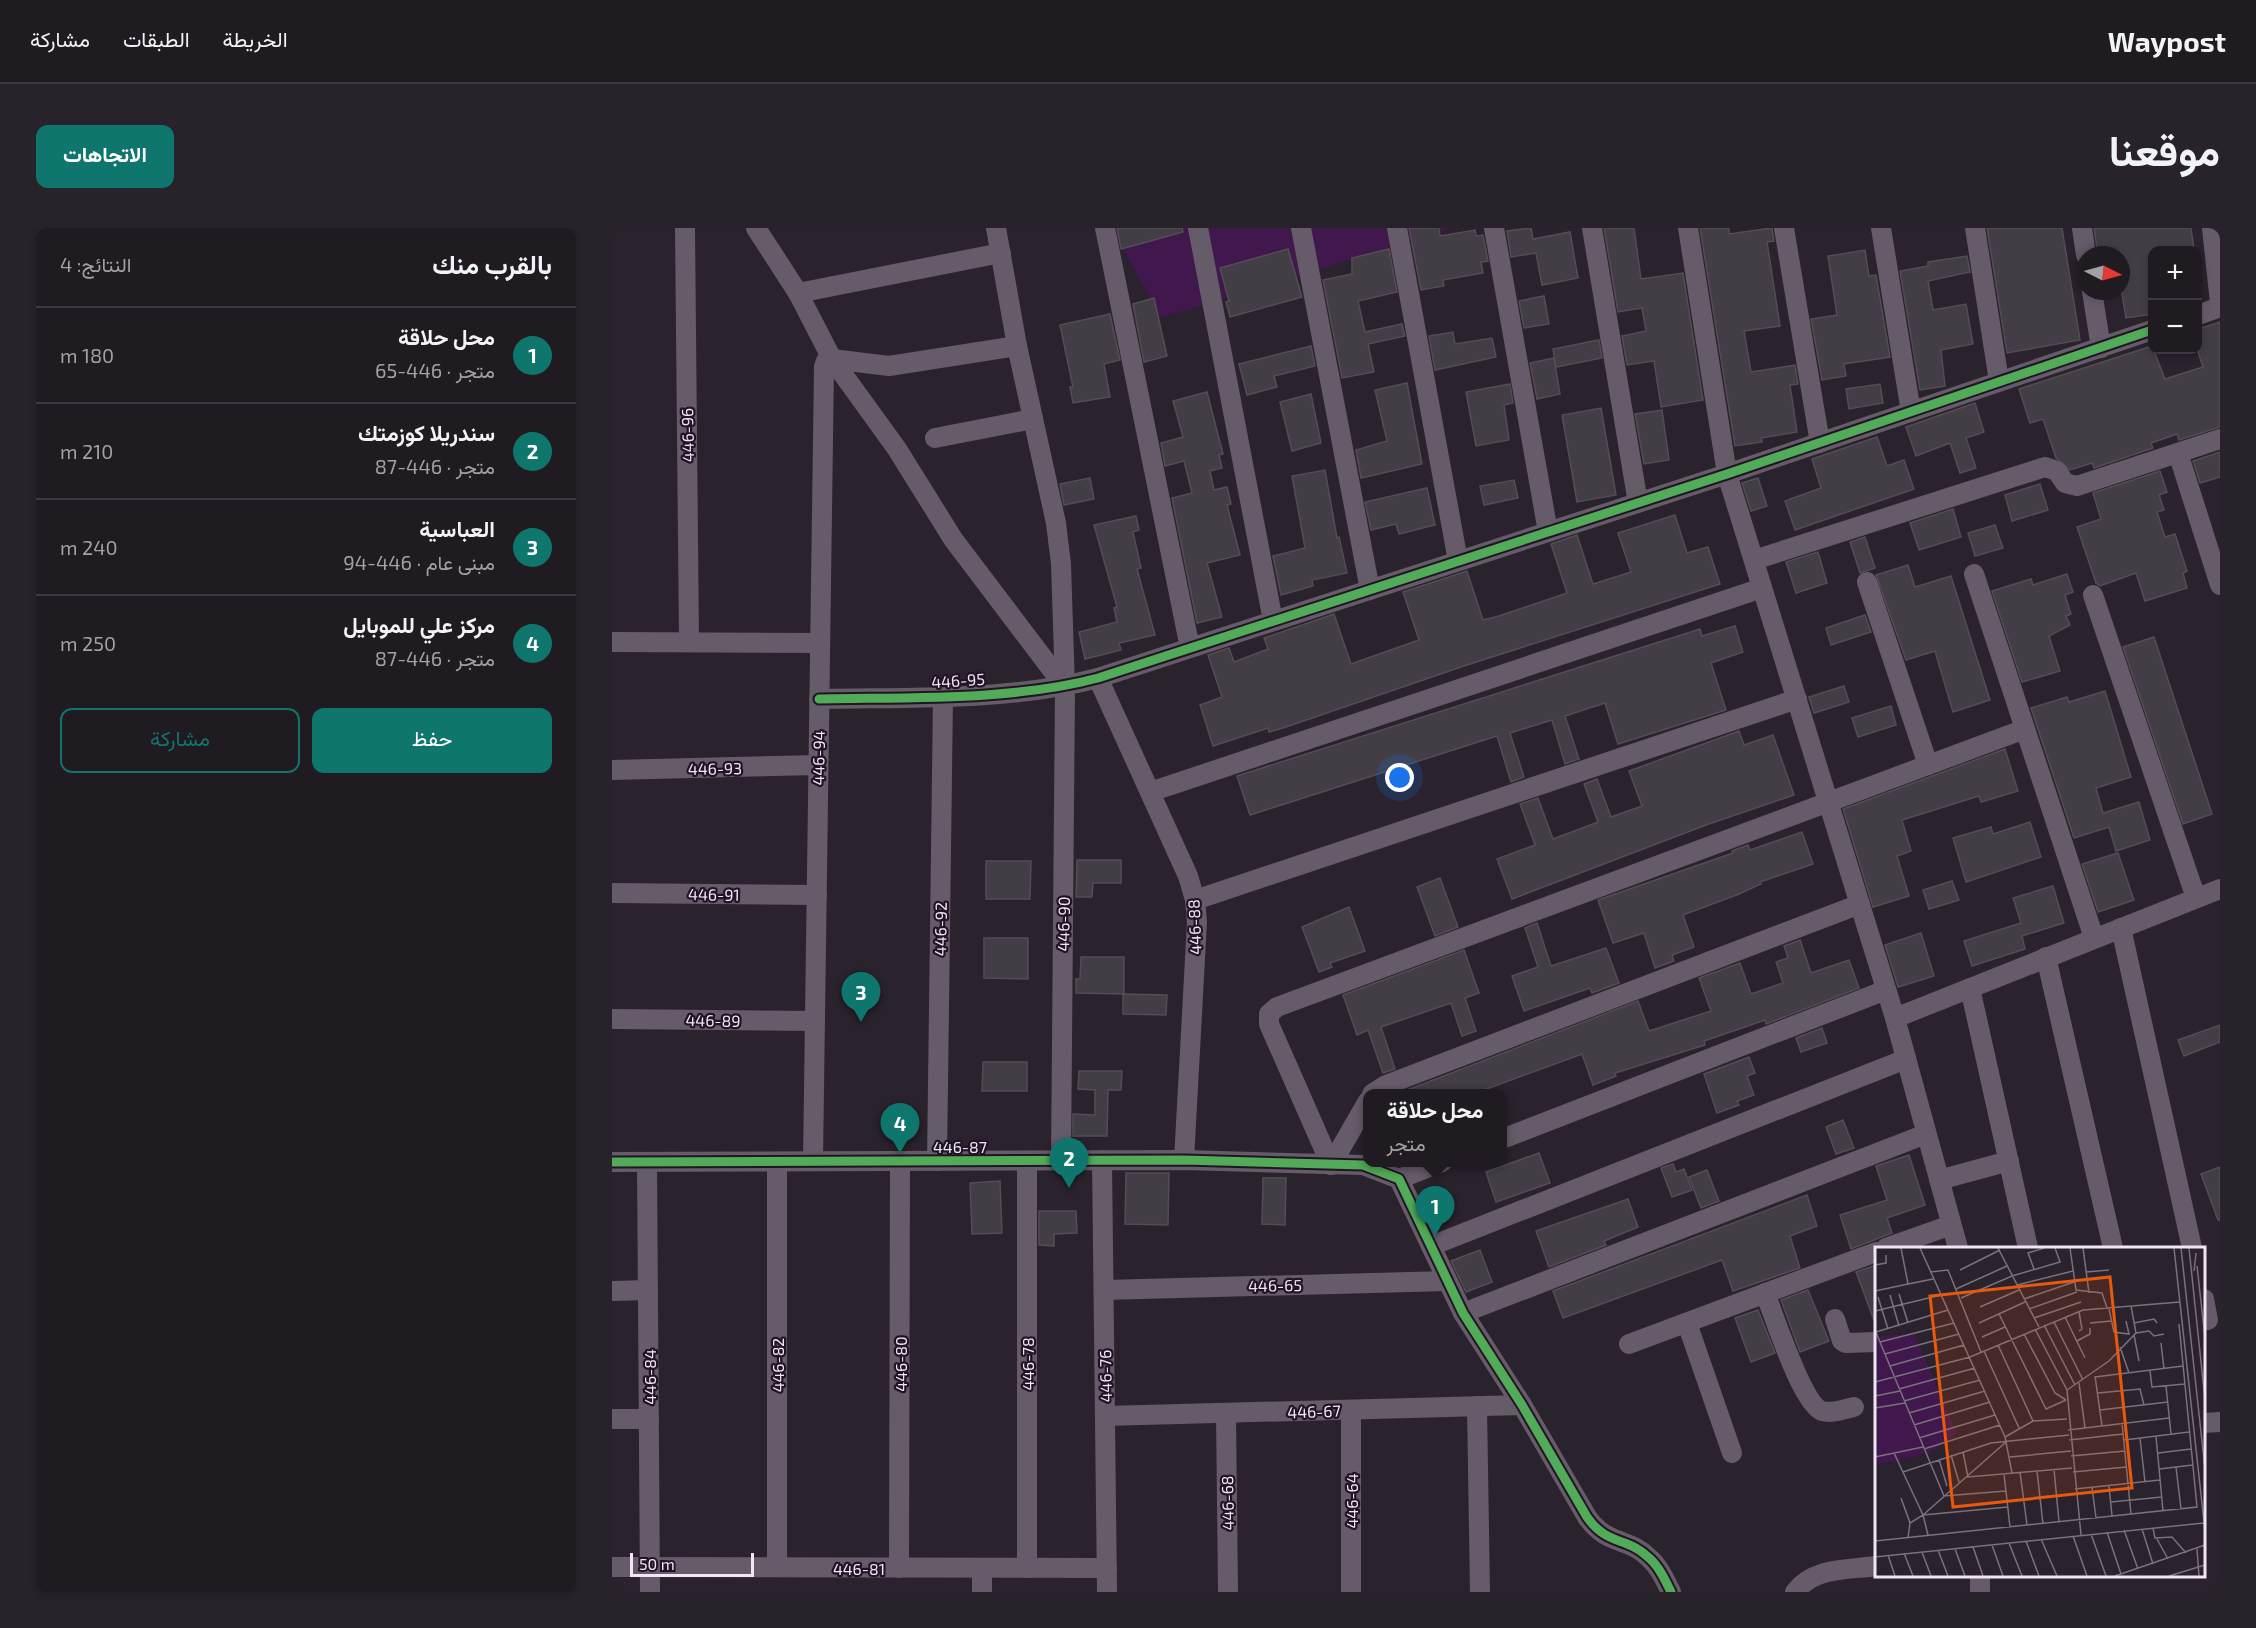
<!DOCTYPE html>
<html lang="ar">
<meta charset="utf-8">
<style>
:root{--surface:#201a21;--page:#28232a;--text:#f1f3f6;--muted:#a2a1a5;--line:#3d383f;--accent:#0f766e}
body{margin:0;font-family:"Exo 2",Vazirmatn,sans-serif;background:var(--page);color:var(--text);direction:rtl}
.controls{position:absolute;right:18px;top:18px;display:grid;overflow:hidden;border-radius:12px;box-shadow:0 3px 9px #0003}
.controls button{width:54px;height:54px;display:grid;place-items:center;padding:0;border:0;border-bottom:2px solid var(--line);background:var(--surface);color:var(--text);font:30px sans-serif}
.compass{position:absolute;left:1464px;top:18px;width:54px;height:54px;border-radius:50%;background:var(--surface);box-shadow:0 3px 9px #0003;rotate:96deg}
.scale{position:absolute;left:18px;bottom:15px;width:124px;box-sizing:border-box;padding-left:6px;border:3px solid #f1e7f4;border-top:0;font-size:16px;line-height:21px;white-space:nowrap;color:#f1e7f4;-webkit-text-stroke:4px #221426;paint-order:stroke}
.you{position:absolute;left:788px;top:550px;width:21px;height:21px;margin:-15px;border:4px solid #fff;border-radius:50%;background:#1a73e8;box-shadow:0 0 0 9px #1a73e833}
.badge{display:grid;place-items:center;width:39px;height:39px;border-radius:50%;background:var(--accent);color:#fff;font-size:20px;font-weight:700}
.pin{position:absolute;translate:-50% -50px;filter:drop-shadow(0 2px 3px #0008)}
.pin::after{content:'';position:absolute;top:32px;width:21px;height:18px;background:inherit;clip-path:polygon(0 0,100% 0,50% 100%)}
.popup{position:absolute;left:751px;top:861px;width:144px;height:78px;box-sizing:border-box;display:grid;place-content:center;border-radius:12px;background:var(--surface);filter:drop-shadow(0 2px 4px #0005);font-size:20px;white-space:nowrap;color:var(--muted)}
.popup b{font-size:22px;color:var(--text)}
.popup::after{content:'';position:absolute;left:50%;top:100%;margin-left:-12px;border:12px solid transparent;border-top-color:var(--surface)}
.list{margin:0;padding:0;list-style:none}
h2{display:flex;justify-content:space-between;align-items:center;height:78px;margin:0;padding:0 24px;font-size:26px}
h2 small{font-size:20px;font-weight:400;color:var(--muted)}
.list li{display:grid;grid-template-columns:39px 1fr auto;gap:18px;align-items:center;box-sizing:border-box;height:96px;padding:0 24px;border-top:2px solid var(--line)}
.list b{display:block;font-size:22px;white-space:nowrap}
.list p{margin:0;font-size:20px;white-space:nowrap;color:var(--muted)}
.list em{font-size:20px;font-style:normal;color:var(--muted)}
.actions{display:flex;gap:12px;padding:18px 24px}
.actions a{flex:1;padding:14px 0;border:2px solid var(--accent);border-radius:12px;text-align:center;font-size:21px;color:var(--accent)}
.actions .main{background:var(--accent);color:#fff}
.map{position:relative;flex:none;width:1608px;height:1364px;overflow:hidden;direction:ltr;border-radius:12px}
header{display:flex;align-items:center;gap:36px;box-sizing:border-box;height:84px;padding:0 30px;background:var(--surface);border-bottom:2px solid var(--line)}
header strong{font-size:28px}
nav{display:flex;gap:33px;margin-inline-start:auto;font-size:21px}
.intro{display:flex;align-items:center;justify-content:space-between;box-sizing:border-box;height:144px;padding:0 36px}
h1{margin:0;font-size:42px}
.button{padding:15px 27px;border-radius:12px;background:var(--accent);color:#fff;font-size:21px;font-weight:700}
main{display:flex;gap:36px;padding:0 36px}
aside{flex:1;background:var(--surface);border-radius:12px;box-shadow:0 3px 9px #0003}
.map>svg:first-child{display:block}
.green{fill:#41184d}
.building{fill:#433d45;stroke:#534d55;stroke-width:1.5}
.lines{fill:none;stroke-linecap:round;stroke-linejoin:round}
.minor{stroke:#665b69;stroke-width:20}
.cycleway-casing{stroke:#221426;stroke-width:13}
.cycleway{stroke:#51ab58;stroke-width:9}
.labels{text-anchor:middle;dominant-baseline:central;stroke-width:4.5;stroke-linejoin:round;paint-order:stroke}
.street-label{font-size:16px;fill:#f1e7f4;stroke:#221426}
.inset-road{fill:none;stroke:#7a717c;stroke-width:1.5}
.view{fill:#e8590c;fill-opacity:0.15;stroke:#e8590c;stroke-width:3}
.inset-edge{fill:none;stroke:#f1e7f4;stroke-width:3}
</style>
<header>
<strong>Waypost</strong>
<nav><a>الخريطة</a><a>الطبقات</a><a>مشاركة</a></nav>
</header>
<div class="intro"><h1>موقعنا</h1><a class="button">الاتجاهات</a></div>
<main>
<div class="map">
<svg width="1608" height="1364" viewBox="0 0 1608 1364">
<rect width="100%" height="100%" fill="#2a222c"/>
<path class="green" d="M499,0H840L549,90Z"/>
<g class="building">
<path d="M505,0H570L571,4L509,21Z"/>
<path d="M797,0H827L828,8L863,2L864,8L871,7L876,33L869,34L871,45L831,52L832,58L809,62Z"/>
<path d="M919,0L921,11L958,4L966,50L930,57L924,25L899,29L895,3Z"/>
<path d="M992,0H1022L1029,51L1071,45L1091,172L1049,179L1042,133L1015,137L1010,108L1034,103L1030,80L1006,84Z"/>
<path d="M1088,0H1117V6L1160,0L1162,13L1155,14L1168,98L1132,103L1139,144L1183,137L1186,156L1178,157L1185,204L1149,210L1150,214L1123,218Z"/>
<path d="M1375,0H1450L1468,112L1395,125Z"/>
<path d="M1482,0H1579L1582,22H1540V71H1538L1540,86L1514,90L1509,60V27H1486Z"/>
<path d="M676,21L690,69L618,89L614,74L617,73L608,40Z"/>
<path d="M777,21L785,64L746,73L753,104L790,96L793,108L756,116L762,144L730,150L711,52L740,46V30Z"/>
<path d="M1253,22L1257,48L1264,47L1278,129L1232,136L1234,148L1210,152L1199,91L1225,87L1216,28Z"/>
<path d="M1355,28L1358,44L1316,53L1321,82L1354,76L1361,116L1329,122L1333,158L1308,162L1288,43L1316,38V34Z"/>
<path d="M932,68L937,96L912,100L907,73Z"/>
<path d="M542,70L555,128L532,134L521,76Z"/>
<path d="M498,86L508,132L492,136L498,169L461,175L458,159H461L448,97Z"/>
<path d="M1608,94V199L1567,212L1565,206L1539,215L1541,220L1482,240L1480,235L1458,242L1444,230L1431,191L1418,195L1407,161L1540,118L1553,151L1591,139L1586,124V101Z"/>
<path d="M841,104L843,116L880,110L884,129L823,142L817,108Z"/>
<path d="M987,112L990,130L944,139L941,121Z"/>
<path d="M699,118L703,138L662,148L665,159L635,167L627,136Z"/>
<path d="M942,130L948,166L925,171L918,135Z"/>
<path d="M795,155L810,236L749,250L744,222L775,213L763,162Z"/>
<path d="M898,156L901,175L892,177L897,212L864,218L854,164Z"/>
<path d="M1268,156L1271,175L1237,181L1234,161Z"/>
<path d="M595,164L611,226L607,227L610,240L598,243L602,262L615,259L619,276L615,277L628,327L595,335L610,389L585,395L560,270L580,265L572,233L553,238L549,215L571,209L561,173Z"/>
<path d="M699,166L709,215L680,223L668,174Z"/>
<path d="M1363,175L1372,204L1354,210L1364,240L1348,245L1338,215L1304,228L1294,199Z"/>
<path d="M989,180L1004,267L965,274L950,187Z"/>
<path d="M1050,182L1057,232L1032,236L1023,186Z"/>
<path d="M1265,209L1275,238L1292,232L1302,261L1183,302L1173,273L1209,260L1200,231Z"/>
<path d="M1608,224V249L1588,255L1581,233Z"/>
<path d="M713,242L725,310L727,309L735,345L700,352L701,358L669,367L661,328L693,320L680,248Z"/>
<path d="M1548,243L1555,264L1547,267L1552,282L1545,284L1553,309L1563,306L1575,343L1571,345L1575,360L1533,373L1524,345L1488,358L1484,355L1465,299L1489,291L1481,265Z"/>
<path d="M478,250L482,271L452,277L448,256Z"/>
<path d="M1146,250L1155,278L1139,283L1130,255Z"/>
<path d="M902,252L906,270L872,277L868,258Z"/>
<path d="M1428,256L1436,282L1400,293L1393,267Z"/>
<path d="M815,260L823,297L787,306L784,296L759,302L753,274Z"/>
<path d="M1341,281L1349,309L1307,322L1298,295Z"/>
<path d="M1063,287L1075,325L1096,319L1108,356L852,438L671,500L657,504L656,500L601,518L588,477L610,469L596,427L617,420L622,434L656,421L652,410L722,386L739,436L807,412L791,364L855,343L871,392L887,388L955,365L939,316L965,307L981,356L1019,344L1006,305Z"/>
<path d="M524,288L527,302L521,304L529,340L525,341L543,407L507,415L509,422L473,431L467,404L505,394L502,380L505,379L482,297Z"/>
<path d="M1383,297L1391,320L1363,328L1356,305Z"/>
<path d="M1253,309L1263,340L1248,345L1238,314Z"/>
<path d="M1206,324L1215,355L1184,365L1174,334Z"/>
<path d="M1296,337L1303,359L1339,348L1378,472L1341,484L1323,423L1294,432L1264,347Z"/>
<path d="M1455,346L1461,364L1453,367L1459,386L1454,388L1458,397L1437,408L1448,443L1410,454L1380,363L1419,351L1421,357Z"/>
<path d="M1253,387L1259,404L1219,417L1214,400Z"/>
<path d="M1123,398L1131,424L1099,435L1114,482L1006,516L993,475L953,488L967,531L958,534L953,536L940,492L898,505L912,549L899,554L885,508L638,587L625,548L1088,401L1090,408Z"/>
<path d="M1542,409L1600,586L1571,596L1511,419Z"/>
<path d="M1232,458L1237,474L1202,485L1197,469Z"/>
<path d="M1493,463L1519,549L1484,560L1491,585L1527,574L1538,612L1504,623L1497,599L1462,610L1419,480L1455,469L1457,474Z"/>
<path d="M1279,478L1284,497L1246,509L1240,490Z"/>
<path d="M1127,503L1132,517L1161,507L1182,567L1094,597L900,671L885,631L923,617L908,576L926,570L941,611L986,594L972,556L985,551L999,589L1030,578L1017,543Z"/>
<path d="M1393,521L1406,563L1369,574L1367,568L1290,592L1299,623L1285,628L1297,668L1261,679L1231,581Z"/>
<path d="M1418,594L1429,629L1354,654L1341,610L1379,599L1381,606Z"/>
<path d="M1190,604L1201,636L1148,654L1149,656L1127,666L1071,687L1082,719L1060,727L1062,733L1043,740L1032,705L1001,715L986,672L1121,625L1120,623L1136,617L1138,622Z"/>
<path d="M1506,625L1522,672L1486,684L1470,636Z"/>
<path d="M465,632H509V655H481L480,669H464Z"/>
<path d="M374,633H419L418,671H374Z"/>
<path d="M828,650L846,699L823,708L805,659Z"/>
<path d="M1340,653L1347,672L1317,681L1311,662Z"/>
<path d="M1441,658L1452,695L1410,708L1413,721L1360,738L1352,713L1409,695L1401,670Z"/>
<path d="M737,679L753,723L718,735L720,739L707,744L690,699Z"/>
<path d="M925,695L939,738L994,720L1007,755L980,765L978,760L912,783L900,748L926,739L913,700Z"/>
<path d="M1309,705L1322,748L1286,759L1273,717Z"/>
<path d="M372,710H416V751L372,750Z"/>
<path d="M1188,712L1199,745L1237,732L1247,760L1154,796L1153,792L1092,813L1093,817L1003,845L1004,848L981,857L970,826L861,866H785L1026,773L1037,803L1099,783L1087,750L1128,735L1139,766L1171,755L1164,734L1176,730L1172,718Z"/>
<path d="M852,722L867,765L853,770L864,803L850,808L839,775L769,799L783,841L771,845L756,802L745,807L731,767Z"/>
<path d="M469,729H512V766L464,765V751H468Z"/>
<path d="M511,766L555,767L554,787L511,786Z"/>
<path d="M1608,797V814L1572,828L1566,812Z"/>
<path d="M1210,800L1215,815L1189,824L1184,810Z"/>
<path d="M1137,829L1143,845L1135,848L1142,867L1125,873L1127,877L1105,885L1092,846Z"/>
<path d="M371,834H415V863H370Z"/>
<path d="M467,843H510L509,862H496L495,908H461V886L483,887V862L466,861Z"/>
<path d="M1231,892L1242,920L1224,926L1214,899Z"/>
<path d="M927,925L938,955L884,974L874,944Z"/>
<path d="M1297,927L1313,977L1275,990L1280,1005L1239,1021L1228,987L1275,972L1264,938Z"/>
<path d="M1061,936L1064,944L1072,941L1080,962L1060,969L1049,940Z"/>
<path d="M1608,939V992H1606L1589,946Z"/>
<path d="M1095,942L1107,973L1089,980L1077,949Z"/>
<path d="M514,945H557L556,997L513,996Z"/>
<path d="M651,950H674L673,997L650,996Z"/>
<path d="M388,953L390,1005L360,1006L358,955Z"/>
<path d="M1195,967L1205,998L1178,1008L1188,1040L1121,1063L1110,1032L951,1090L941,1063Z"/>
<path d="M1016,971L1026,999L992,1013L994,1017L937,1039L924,1003Z"/>
<path d="M427,983H464L465,1005L442,1006V1018L427,1017Z"/>
<path d="M868,1022L880,1054L854,1064L839,1033Z"/>
<path d="M1264,1037V1094L1263,1095L1244,1044Z"/>
<path d="M1196,1062L1217,1113L1188,1124L1169,1072Z"/>
<path d="M1146,1082L1163,1125L1139,1134L1123,1090Z"/>
</g>
<g class="lines">
<g class="minor">
<path d="M73,0L77,414"/>
<path d="M144,0L186,65L220,131L285,221L341,311L453,459"/>
<path d="M384,0L405,118L444,295L449,336L453,459L449,932"/>
<path d="M493,0L578,420"/>
<path d="M586,0L661,393"/>
<path d="M689,0L758,362"/>
<path d="M785,0L846,333"/>
<path d="M882,0L936,304"/>
<path d="M980,0L1026,275"/>
<path d="M1076,0L1115,246L1283,790L1346,1020"/>
<path d="M1172,0L1208,215"/>
<path d="M1269,0L1299,184"/>
<path d="M1363,0L1387,153"/>
<path d="M1470,0L1474,27"/>
<path d="M1600,0L1608,75"/>
<path d="M1480,63L1489,120"/>
<path d="M186,65L389,25"/>
<path d="M1586,87L1608,79"/>
<path d="M323,210L421,191"/>
<path d="M1566,225L1608,357"/>
<path d="M1142,332L1433,239L1445,243L1453,255L1465,258L1608,211"/>
<path d="M1362,346L1482,710"/>
<path d="M1255,354L1316,537"/>
<path d="M1481,367L1584,670"/>
<path d="M0,414L208,415"/>
<path d="M486,450L576,648L583,672L585,694L572,932"/>
<path d="M207,471C296,469 400,473 486,450L1115,246L1540,102"/>
<path d="M0,542L206,537"/>
<path d="M538,564L1150,360"/>
<path d="M0,665L205,667"/>
<path d="M583,672L1185,471"/>
<path d="M1509,700L1580,1020"/>
<path d="M1434,729L1501,1020"/>
<path d="M1358,760L1416,1020"/>
<path d="M1283,790L1608,661"/>
<path d="M0,791L203,793"/>
<path d="M760,866L774,857L1248,676"/>
<path d="M890,911L1274,762"/>
<path d="M490,932L495,1364"/>
<path d="M201,933L212,139L214,133L220,131L277,138L405,118"/>
<path d="M325,933L331,469"/>
<path d="M415,933V1340"/>
<path d="M0,934L572,932L751,937L787,951L851,1085L910,1177L975,1289C995,1318 1016,1309 1036,1329C1047,1338 1053,1352 1059,1364"/>
<path d="M35,934L38,1364"/>
<path d="M165,934V1339"/>
<path d="M719,937L657,796V786L665,779L1413,501"/>
<path d="M719,937L756,873"/>
<path d="M787,951L830,934"/>
<path d="M1327,952L1397,933"/>
<path d="M819,1018L1294,831"/>
<path d="M1274,1020L1339,997"/>
<path d="M492,1062L835,1053"/>
<path d="M0,1063L36,1062"/>
<path d="M1153,1065C1162,1087 1190,1176 1210,1183C1220,1186 1232,1181 1242,1179"/>
<path d="M1592,1071L1596,1092"/>
<path d="M851,1085L1314,906"/>
<path d="M1223,1091L1230,1113L1234,1115L1264,1114"/>
<path d="M1075,1095L1120,1225"/>
<path d="M1017,1116L1264,1024"/>
<path d="M865,1178L868,1364"/>
<path d="M614,1185L616,1364"/>
<path d="M493,1188L910,1177"/>
<path d="M0,1191H37"/>
<path d="M1592,1195L1608,1194"/>
<path d="M0,1339L495,1340"/>
<path d="M287,1340L288,933"/>
<path d="M370,1340V1364"/>
<path d="M1368,1348V1364"/>
<path d="M739,1364V1182"/>
<path d="M1183,1364C1202,1339 1235,1342 1264,1338"/>
</g>
<defs>
<g id="cycleway">
<path d="M207,471C296,469 400,473 486,450L1115,246L1540,102"/>
<path d="M0,934L572,932L751,937L787,951L851,1085L910,1177L975,1289C995,1318 1016,1309 1036,1329C1047,1338 1053,1352 1059,1364"/>
</g>
</defs>
<use href="#cycleway" class="cycleway-casing"/>
<use href="#cycleway" class="cycleway"/>
</g>
<g class="labels">
<g class="street-label">
<text transform="translate(75 207) rotate(-91)">446-96</text>
<text transform="translate(346 452) rotate(-4)">446-95</text>
<text transform="translate(206 530) rotate(-89)">446-94</text>
<text transform="translate(103 540) rotate(-1)">446-93</text>
<text transform="translate(102 666) rotate(1)">446-91</text>
<text transform="translate(451 696) rotate(-89)">446-90</text>
<text transform="translate(582 699) rotate(-92)">446-88</text>
<text transform="translate(328 701) rotate(-89)">446-92</text>
<text transform="translate(101 792) rotate(1)">446-89</text>
<text x="348" y="918">446-87</text>
<text transform="translate(663 1057) rotate(-1)">446-65</text>
<text transform="translate(288 1136) rotate(-90)">446-80</text>
<text transform="translate(415 1136) rotate(-90)">446-78</text>
<text transform="translate(165 1137) rotate(-90)">446-82</text>
<text transform="translate(493 1148) rotate(-91)">446-76</text>
<text transform="translate(37 1149) rotate(-90)">446-84</text>
<text transform="translate(702 1183) rotate(-2)">446-67</text>
<text transform="translate(739 1273) rotate(-90)">446-64</text>
<text transform="translate(615 1275) rotate(-91)">446-68</text>
<text x="247" y="1340">446-81</text>
</g>
</g>
<g transform="translate(1263 1019)">
<rect width="330" height="330" fill="#2a222c"/>
<path d="M39,87L82,186L55,206L0,218V89Z" fill="#41184d"/>
<path class="inset-road" d="M26,1L33,37L58,32M45,1L130,190L137,226M123,1L164,80M195,1L201,43L227,46L232,61M208,1L214,46M299,1L330,284M306,1L330,222M314,1L330,153M0,18L11,16V8M322,19L330,91M159,22L153,6L169,1M85,23L125,3M319,24L321,6M55,25L73,23L106,105M211,25L234,23M142,38L198,24M81,42L132,19M0,44L33,37M24,47L33,76M15,48L24,79M3,50L13,82M86,51L137,29L185,15L180,1M149,52L199,35M256,59L261,86M105,60L144,43M154,62L202,45M234,62L239,85L254,87L251,74M0,64L66,48M204,65L207,82L204,84M124,67L171,162L191,153M190,70L210,111M159,71L206,55M179,75L208,133M104,76L150,55M215,76L236,74M259,76L279,72L282,76M169,78L200,138M160,82L192,143M0,83L69,249L131,244M1,85L73,63M149,87L180,146L191,153M259,88L264,114M107,90L130,80M202,94L215,87V81M5,95L79,76M286,96L289,122M123,98L158,174M245,100L254,126M109,104L144,181M10,107L84,87M15,119L89,98M275,124L277,140L310,137M220,129L227,179M220,130L308,119M0,135L95,110L208,63L305,55M204,136L210,181M291,139L296,187M24,142L100,121M223,146L265,142L269,158M0,149L25,144M29,154L105,133M0,161L30,156M225,163L293,155M34,166L110,144M247,176L256,267M39,178L115,155M193,183L294,171M281,189L288,264M130,190L158,174L192,172M44,191L120,168M265,191L270,235M194,193L248,187M249,193L314,185M49,202L125,178M88,205L93,230L197,221M19,206L48,268L53,288M283,206L316,202M76,208L84,235M196,209L250,204M0,210L48,200M135,210L196,204M64,212L72,239M301,220L306,262M179,222L184,275M284,222L318,218M162,224L168,277M28,225L116,196L194,188M145,225L152,278M198,225L251,220M129,227L135,280M234,239L237,269M217,240L221,271M200,242L285,233M26,251L35,276M236,255L287,250M48,268L131,195M278,281L280,291L297,290L311,306M267,282L278,317M249,283L263,322M232,285L246,327M216,287L231,329M206,288L192,143L234,114L261,86L274,84L279,89L289,87M198,289L212,329M33,291L35,276L48,268L133,260M166,292L182,329M282,292L293,312M0,294L322,260L304,77M151,294L164,329M134,296L147,329M117,298L128,329M98,300L108,329M80,302L90,329M322,302L324,329M63,303L73,329M47,305L56,329M29,306L38,329M13,308L20,329M0,310L329,276M240,329L330,298M294,329L330,318"/>
<path class="view" d="M235,30L257,241L78,260L55,49Z"/>
<rect width="330" height="330" class="inset-edge"/>
</g>
</svg>
<div class="controls">
<button>+</button>
<button>−</button>
</div>
<svg class="compass" viewBox="-18 -18 36 36"><path d="M0-13l5 13h-10z" fill="#e53935"/><path d="M0 13l5-13h-10z" fill="#a2a1a5"/></svg>
<div class="scale">50 m</div>
<div class="you"></div>
<div class="pin badge" style="left:823px;top:1008px">1</div>
<div class="popup"><b>محل حلاقة</b>متجر</div>
<div class="pin badge" style="left:457px;top:960px">2</div>
<div class="pin badge" style="left:249px;top:794px">3</div>
<div class="pin badge" style="left:288px;top:925px">4</div>
</div>
<aside>
<h2>بالقرب منك<small>النتائج: 4</small></h2>
<ul class="list">
<li><span class="badge">1</span><div><b>محل حلاقة</b><p>متجر · 446-65</p></div><em>180 m</em></li>
<li><span class="badge">2</span><div><b>سندريلا كوزمتك</b><p>متجر · 446-87</p></div><em>210 m</em></li>
<li><span class="badge">3</span><div><b>العباسية</b><p>مبنى عام · 446-94</p></div><em>240 m</em></li>
<li><span class="badge">4</span><div><b>مركز علي للموبايل</b><p>متجر · 446-87</p></div><em>250 m</em></li>
</ul>
<div class="actions"><a class="main">حفظ</a><a>مشاركة</a></div>
</aside>
</main>
